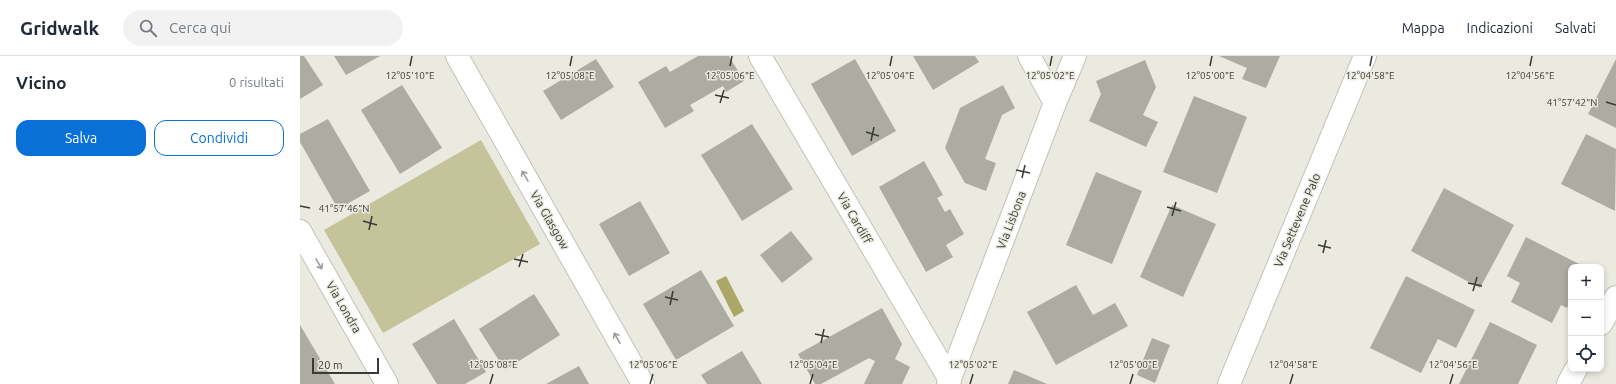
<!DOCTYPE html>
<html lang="it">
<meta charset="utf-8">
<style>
:root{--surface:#fff;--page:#f2f2f3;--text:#1f2937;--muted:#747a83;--line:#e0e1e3;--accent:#0970d8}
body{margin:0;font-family:Ubuntu,sans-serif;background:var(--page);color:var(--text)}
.controls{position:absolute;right:12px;bottom:12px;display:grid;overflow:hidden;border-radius:8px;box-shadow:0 2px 6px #0003}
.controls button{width:36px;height:36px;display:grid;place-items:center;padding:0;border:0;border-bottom:1px solid var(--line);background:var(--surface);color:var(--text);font:20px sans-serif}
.scale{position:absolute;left:12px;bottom:10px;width:67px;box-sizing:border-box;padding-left:4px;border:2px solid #3a3a36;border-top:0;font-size:11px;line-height:14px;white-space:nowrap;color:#3a3a36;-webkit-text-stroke:3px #ebeae0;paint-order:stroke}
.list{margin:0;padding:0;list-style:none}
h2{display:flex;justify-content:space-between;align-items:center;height:52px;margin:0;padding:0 16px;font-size:17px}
h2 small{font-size:13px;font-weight:400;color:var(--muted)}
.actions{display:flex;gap:8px;padding:12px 16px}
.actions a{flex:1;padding:9px 0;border:1px solid var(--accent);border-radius:12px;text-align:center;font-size:14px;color:var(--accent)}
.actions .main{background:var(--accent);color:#fff}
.icon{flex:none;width:22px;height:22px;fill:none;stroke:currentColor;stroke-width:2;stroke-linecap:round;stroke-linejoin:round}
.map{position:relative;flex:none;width:1316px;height:328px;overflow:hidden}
header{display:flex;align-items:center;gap:24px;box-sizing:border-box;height:56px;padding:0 20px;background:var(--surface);border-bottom:1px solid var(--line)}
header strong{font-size:19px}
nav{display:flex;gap:22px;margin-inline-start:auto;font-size:14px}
.search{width:280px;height:36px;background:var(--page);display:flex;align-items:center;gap:10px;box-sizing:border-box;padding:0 14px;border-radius:22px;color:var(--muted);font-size:15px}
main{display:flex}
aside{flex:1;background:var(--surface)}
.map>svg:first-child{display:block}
.green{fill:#c5c39a}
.water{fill:#aba767}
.building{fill:#acaca2}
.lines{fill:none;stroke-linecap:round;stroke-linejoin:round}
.minor-casing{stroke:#c3c2b8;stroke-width:24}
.tertiary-casing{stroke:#c3c2b8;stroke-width:24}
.minor{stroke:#fff;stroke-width:22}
.tertiary{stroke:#fff;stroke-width:22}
.oneway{stroke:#9c9c9a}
.ticks{fill:none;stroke:#3a3a36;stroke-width:1.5}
.labels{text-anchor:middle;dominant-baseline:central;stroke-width:3;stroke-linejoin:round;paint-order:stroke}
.street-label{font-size:12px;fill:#3a3a36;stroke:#ebeae0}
.ticks-label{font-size:10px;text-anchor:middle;fill:#3a3a36;stroke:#ebeae0;stroke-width:3;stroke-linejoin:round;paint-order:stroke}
</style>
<header>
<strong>Gridwalk</strong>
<div class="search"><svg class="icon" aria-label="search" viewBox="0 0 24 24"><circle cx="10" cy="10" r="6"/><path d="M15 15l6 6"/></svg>Cerca qui</div>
<nav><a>Mappa</a><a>Indicazioni</a><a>Salvati</a></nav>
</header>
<main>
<aside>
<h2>Vicino<small>0 risultati</small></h2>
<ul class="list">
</ul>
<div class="actions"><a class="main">Salva</a><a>Condividi</a></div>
</aside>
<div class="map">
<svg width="1316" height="328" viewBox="0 0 1316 328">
<rect width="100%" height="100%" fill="#ebeae0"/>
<path class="green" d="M181,84L240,188L83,277L24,174Z"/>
<path class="water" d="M426,220L444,255L434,261L416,225Z"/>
<g class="building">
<path d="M0,0H4L23,29L0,43Z"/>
<path d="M34,0H80L46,19Z"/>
<path d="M398,0H429L444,25L426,36L423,30L390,49L394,55L365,72L338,26L366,10L370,16Z"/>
<path d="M613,0H675L679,6L633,34Z"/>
<path d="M919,0H980L966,32L942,23L947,12Z"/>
<path d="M296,3L314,31L261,64L243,35Z"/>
<path d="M555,3L596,75L552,100L511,28Z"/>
<path d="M1316,3V72L1288,58Z"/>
<path d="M845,4L856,31L843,59L858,66L846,91L789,65L801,38L796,25Z"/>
<path d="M102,29L142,92L100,118L61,54Z"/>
<path d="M703,29L715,52L702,59L685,103L696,107L686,135L665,127L645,92L660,52Z"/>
<path d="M894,40L947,61L917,137L863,116Z"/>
<path d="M28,63L70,135L38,153L0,86V78Z"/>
<path d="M452,68L493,133L442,165L401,99Z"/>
<path d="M1286,78L1316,93L1315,155L1261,128Z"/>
<path d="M624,105L643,139L637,142L645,156L650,153L664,178L646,189L653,201L626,216L579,131Z"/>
<path d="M796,116L842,135L812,208L766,189Z"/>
<path d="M1144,132L1214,169L1180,232L1111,195Z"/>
<path d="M340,145L370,197L329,220L299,168Z"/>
<path d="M872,149L916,168L883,241L840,221Z"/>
<path d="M491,175L513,203L482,227L460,199Z"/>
<path d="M1226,181L1285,211H1271V245L1267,252L1261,249L1252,267L1211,246L1220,227L1207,220Z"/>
<path d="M401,214L434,270L376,304L343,248Z"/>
<path d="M1106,220L1175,254L1156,292L1138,283L1121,317L1070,292Z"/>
<path d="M776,229L793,259L815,247L828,270L756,309L727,256Z"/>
<path d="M234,238L260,279L205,314L179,273Z"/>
<path d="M582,252L602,288L595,303L610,311L602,328H564L575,305L569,302L521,328H515L498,298Z"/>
<path d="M154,263L186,316L165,328H137L112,288Z"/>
<path d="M1190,266L1237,289L1218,328H1159Z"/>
<path d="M0,269L35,328H0Z"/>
<path d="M852,282L870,289L855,327L837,319Z"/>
<path d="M442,295L462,328H407L401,319Z"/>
<path d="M279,310L289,328H246Z"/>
<path d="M714,314L747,328H708Z"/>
</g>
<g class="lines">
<defs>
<g id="minor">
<path d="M157,0L343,328"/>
<path d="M460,0L650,324"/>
<path d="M729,0L755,47"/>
<path d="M0,175L87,328"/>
<path d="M1301,268L1316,241"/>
<path d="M648,328L755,47L775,0"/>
<path d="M1268,328L1276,313"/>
</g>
<path id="tertiary" d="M929,328L1065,0"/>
</defs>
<use href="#minor" class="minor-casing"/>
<use href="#tertiary" class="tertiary-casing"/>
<use href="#minor" class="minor"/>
<use href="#tertiary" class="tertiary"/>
</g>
<defs><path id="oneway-shaft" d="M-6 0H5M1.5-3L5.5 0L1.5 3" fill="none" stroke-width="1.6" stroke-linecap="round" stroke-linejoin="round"/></defs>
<g class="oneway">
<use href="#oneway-shaft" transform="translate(225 120) rotate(-120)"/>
<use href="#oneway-shaft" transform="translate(19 208) rotate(60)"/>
<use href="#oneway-shaft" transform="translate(317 282) rotate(-120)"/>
</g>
<path class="ticks" d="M110,10L112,0M270,10L272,0M430,10L432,0M590,10L592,0M750,10L752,0M910,10L912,0M1070,10L1072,0M1230,10L1232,0M415,39L429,42M1306,46L1316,49M420,47L424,34M566,76L579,80M571,85L574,71M716,114L730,117M722,122L725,109M0,150L10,152M867,151L881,155M872,160L876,146M63,165L77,169M69,174L72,160M1018,189L1031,192M1023,197L1026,184M214,203L228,206M219,211L223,198M1168,227L1182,230M1173,235L1177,221M365,241L378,244M370,249L373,235M515,278L529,281M521,287L524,273M190,328L193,318M350,328L353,318M510,328L513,318M670,328L673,318M830,328L833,318M990,328L993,318M1150,328L1153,318"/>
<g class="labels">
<g class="street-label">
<text transform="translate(555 162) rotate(60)">Via Cardiff</text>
<text transform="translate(250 164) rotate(60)">Via Glasgow</text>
<text transform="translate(711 164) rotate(-69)">Via Lisbona</text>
<text transform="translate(997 164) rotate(-67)">Via Settevene Palo</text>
<text transform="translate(44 251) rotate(60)">Via Londra</text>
</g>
</g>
<g class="ticks-label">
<text x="110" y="23">12°05'10"E</text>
<text x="270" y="23">12°05'08"E</text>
<text x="430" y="23">12°05'06"E</text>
<text x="590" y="23">12°05'04"E</text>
<text x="750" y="23">12°05'02"E</text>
<text x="910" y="23">12°05'00"E</text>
<text x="1070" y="23">12°04'58"E</text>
<text x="1230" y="23">12°04'56"E</text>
<text x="1272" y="50">41°57'42"N</text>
<text x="44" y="156">41°57'46"N</text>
<text x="193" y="312">12°05'08"E</text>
<text x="353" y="312">12°05'06"E</text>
<text x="513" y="312">12°05'04"E</text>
<text x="673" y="312">12°05'02"E</text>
<text x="833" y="312">12°05'00"E</text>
<text x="993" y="312">12°04'58"E</text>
<text x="1153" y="312">12°04'56"E</text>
</g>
</svg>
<div class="controls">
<button>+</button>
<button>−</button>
<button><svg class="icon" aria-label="locate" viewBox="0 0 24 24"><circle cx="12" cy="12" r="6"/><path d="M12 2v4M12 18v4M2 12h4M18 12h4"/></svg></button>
</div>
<div class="scale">20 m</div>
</div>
</main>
